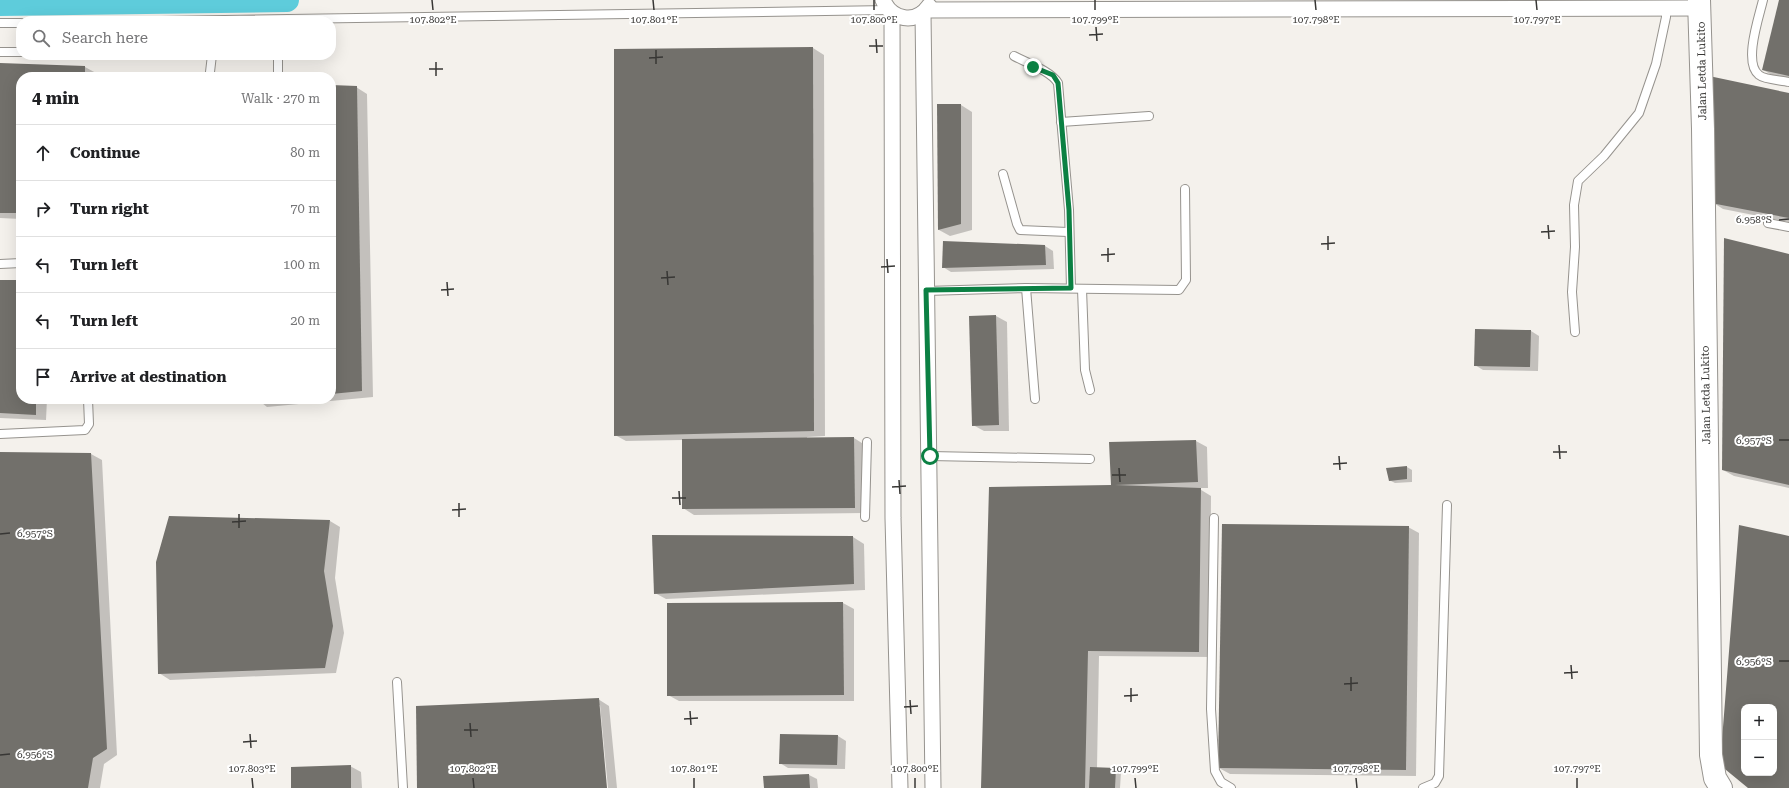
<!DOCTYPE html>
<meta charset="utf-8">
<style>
:root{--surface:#fff;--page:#f6f6f6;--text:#202124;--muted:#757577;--line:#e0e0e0}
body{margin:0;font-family:"Roboto Serif",serif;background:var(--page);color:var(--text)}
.controls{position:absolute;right:12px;bottom:12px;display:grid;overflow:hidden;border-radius:8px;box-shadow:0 4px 16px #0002}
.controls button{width:36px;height:36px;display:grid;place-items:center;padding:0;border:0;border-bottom:1px solid var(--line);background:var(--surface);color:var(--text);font:20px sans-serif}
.stop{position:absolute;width:12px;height:12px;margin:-9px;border:3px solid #0b8043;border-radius:50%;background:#fff}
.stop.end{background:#0b8043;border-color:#fff;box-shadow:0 1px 4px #0008}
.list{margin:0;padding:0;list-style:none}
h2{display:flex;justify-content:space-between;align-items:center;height:52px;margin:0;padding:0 16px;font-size:17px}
h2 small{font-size:13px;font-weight:400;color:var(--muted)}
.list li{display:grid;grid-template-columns:26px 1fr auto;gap:12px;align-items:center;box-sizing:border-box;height:56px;padding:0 16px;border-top:1px solid var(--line)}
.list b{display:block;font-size:15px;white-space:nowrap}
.list em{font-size:13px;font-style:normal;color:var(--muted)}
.icon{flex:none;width:22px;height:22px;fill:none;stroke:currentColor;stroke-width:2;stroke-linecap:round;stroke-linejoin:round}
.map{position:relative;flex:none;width:1789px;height:788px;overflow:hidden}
.search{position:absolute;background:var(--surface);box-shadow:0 4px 16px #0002;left:16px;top:16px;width:320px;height:44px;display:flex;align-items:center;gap:10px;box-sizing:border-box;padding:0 14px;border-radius:16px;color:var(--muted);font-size:15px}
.panel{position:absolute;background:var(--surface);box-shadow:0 4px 16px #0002;left:16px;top:72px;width:320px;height:332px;border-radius:16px}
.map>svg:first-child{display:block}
.shadow{fill:#0003}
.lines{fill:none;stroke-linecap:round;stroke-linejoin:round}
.river{stroke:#5eccdb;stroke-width:24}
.building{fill:#72706b;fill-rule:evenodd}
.lane-casing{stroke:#96938e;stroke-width:10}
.street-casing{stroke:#96938e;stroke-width:17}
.secondary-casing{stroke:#96938e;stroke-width:24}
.lane{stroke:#fff;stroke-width:8}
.street{stroke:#fff;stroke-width:15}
.secondary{stroke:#fff;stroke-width:22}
.route{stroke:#0b8043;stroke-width:5}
.ticks{fill:none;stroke:#383735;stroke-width:1.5}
.labels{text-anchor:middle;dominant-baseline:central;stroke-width:4;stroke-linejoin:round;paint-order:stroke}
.street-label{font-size:11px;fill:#383735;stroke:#fff}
.ticks-label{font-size:10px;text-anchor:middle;fill:#383735;stroke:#fff;stroke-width:4;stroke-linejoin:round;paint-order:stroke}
</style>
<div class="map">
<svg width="1789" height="788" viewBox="0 0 1789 788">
<rect width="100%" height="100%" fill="#f4f1ec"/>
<g class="shadow">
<path d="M1780,0H1789V79L1774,76L1763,70Z"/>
<path d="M813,48L824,55L825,436L807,437V439L854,438L865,445V513L694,515L683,508V440L626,441L615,435Z"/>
<path d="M0,64L85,67L96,73V77H21V219L0,218Z"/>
<path d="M331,86L356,87L367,94L373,397L267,407L257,399H331Z"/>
<path d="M1789,94V222L1723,209L1712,202Z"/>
<path d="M938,105H961L972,112V230L950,236L939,230Z"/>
<path d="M1045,246L1053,251L1054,269L951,272L943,267Z"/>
<path d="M1789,255V488L1734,476L1723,470Z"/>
<path d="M0,281H21V399H47L46,420L0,418Z"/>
<path d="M996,316L1007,322L1009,431H984L973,425Z"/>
<path d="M1531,331L1539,336L1538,371L1483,370L1475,365Z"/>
<path d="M1196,441L1207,447L1208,488H1198L1211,496L1210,657L1099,656L1097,768L1116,769L1121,772L1120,788H982L1112,486Z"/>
<path d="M0,453L91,454L102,460L117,755L104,764L100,788H0Z"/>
<path d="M1407,467L1412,470V482L1395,483L1389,480Z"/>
<path d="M330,521L340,527L335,578L344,633L336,673L170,680L159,673Z"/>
<path d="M1408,527L1419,533L1416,776L1230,774L1219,768Z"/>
<path d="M853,537L864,544L865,590L666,599L655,593Z"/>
<path d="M843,603L854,609V701H679L668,695Z"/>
<path d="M598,699L609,706L617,788H608L600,705H598L606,788H418Z"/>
<path d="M838,736L846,741L845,769L788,768L780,763Z"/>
<path d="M350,766L361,772L362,788H292Z"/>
<path d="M809,775L817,779L818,788H765Z"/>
</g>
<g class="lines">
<path class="river" d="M0,4L287,0"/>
</g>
<g class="building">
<path d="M1779,0H1789V76L1762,70Z"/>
<path d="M813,47L814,431L614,436V49Z"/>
<path d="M0,63L85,66V77H21V213H0Z"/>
<path d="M1709,76L1789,93V218L1711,203Z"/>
<path d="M331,85L357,86L362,391L331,394Z"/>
<path d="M937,104H961V224L938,230Z"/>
<path d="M1724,238L1789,254V485L1722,470Z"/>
<path d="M943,241L1045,245L1046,265L942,268Z"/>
<path d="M0,280H21V399H36V415L0,413Z"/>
<path d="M996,315L999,425L972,426L969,316Z"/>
<path d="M1475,329L1531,330L1530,367L1474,366Z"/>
<path d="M854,437L855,508L682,509V439Z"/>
<path d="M1196,440L1198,482L1115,485L1201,488L1199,652L1088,651L1085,788H981L989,487L1111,485L1109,442Z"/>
<path d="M0,452L91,453L107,749L93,758L88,788H0Z"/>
<path d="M1407,466V479L1389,481L1386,468Z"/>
<path d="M169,516L330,520L324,571L333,626L325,668L158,674L156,562Z"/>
<path d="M1222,524L1409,526L1406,770L1218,768Z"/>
<path d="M1739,525L1789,536V788H1748L1720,765ZM1744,707H1774V773H1744Z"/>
<path d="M652,535L853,536L854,584L654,594Z"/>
<path d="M843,602L844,695L667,696V603Z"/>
<path d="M599,698L607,788H417L416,706Z"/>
<path d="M780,734L838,735L837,765L779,764Z"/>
<path d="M351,765V788H291V767Z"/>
<path d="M1090,767L1116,768L1115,788H1089Z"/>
<path d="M809,774L810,788H764L763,776Z"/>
</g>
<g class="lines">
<defs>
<g id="lane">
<path d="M1763,0C1759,17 1743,63 1759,75C1765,80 1781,80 1789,82"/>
<path d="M161,21L889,10"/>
<path d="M0,23H21"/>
<path d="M0,52H21"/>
<path d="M278,55V77"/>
<path d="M1014,56C1027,63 1051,71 1058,83L1069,210L1071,288"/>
<path d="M210,72L212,55"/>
<path d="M1061,122L1149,116"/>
<path d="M1003,174L1017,224L1020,230L1068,232"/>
<path d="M1768,223L1789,227"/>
<path d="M0,264L21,263"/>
<path d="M1026,288L1035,399"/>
<path d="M1082,289L1085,370L1090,390"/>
<path d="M926,291L1026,288L1179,290L1186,280L1185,189"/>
<path d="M1575,332L1572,292L1575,247L1574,205L1578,181L1604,156L1639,113L1656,64L1666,17V8"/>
<path d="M0,434L85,430L89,424L88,399"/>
<path d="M930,456L1090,459"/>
<path d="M865,517L867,442"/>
<path d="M1214,518L1211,709L1215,771L1221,782L1231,788"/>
<path d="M397,682L403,788"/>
<path d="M1423,788L1435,783L1439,776L1447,505"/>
</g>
<g id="street">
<path d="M883,0C891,20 916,25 929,6"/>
<path d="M926,10L1700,8"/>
<path d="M892,13L893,518L900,788"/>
<path d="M923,13L933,788"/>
</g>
<path id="secondary" d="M1699,0L1703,129L1711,755L1715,778L1721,788"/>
</defs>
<use href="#lane" class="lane-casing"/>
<use href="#street" class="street-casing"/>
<use href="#secondary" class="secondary-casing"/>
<use href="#lane" class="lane"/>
<use href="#street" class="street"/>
<use href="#secondary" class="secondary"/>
</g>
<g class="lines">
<path class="route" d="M930,456L926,290L1071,288L1069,210L1058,83L1053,75L1033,67"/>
</g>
<path class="ticks" d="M432,0L433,10M653,0L654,10M874,0V10M1095,0V10M1315,0L1316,10M1536,0L1537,10M1096,27L1097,41M1089,35L1103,34M876,39L877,53M869,46H883M656,50V64M649,58L663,57M436,62V76M429,69H443M1779,220L1789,219M1548,225L1549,239M1541,232L1555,231M1328,236V250M1321,244L1335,243M1108,248V262M1101,255L1115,254M887,259L888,273M881,267L895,266M667,271L668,285M661,278L675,277M447,282L448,296M441,290L454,289M1779,440H1789M1559,445L1560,459M1553,452H1567M1339,456L1340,470M1333,464L1347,463M1119,468L1120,482M1112,475H1126M899,480L900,494M892,487L906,486M679,491L680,505M672,498H686M459,503V517M452,510L466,509M239,514V528M232,522L246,521M0,534L10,533M1779,661H1789M1571,665L1572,679M1564,673L1578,672M1351,677V691M1344,684L1358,683M1131,688V702M1124,696L1138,695M910,700L911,714M904,707L918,706M690,711L691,725M684,719L698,718M470,723L471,737M464,730H478M250,734L251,748M243,742L257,741M0,755L10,754M252,778L253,788M473,778L474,788M694,778V788M915,778V788M1135,778L1136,788M1356,778L1357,788M1577,778V788"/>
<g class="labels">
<g class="street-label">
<text transform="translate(1702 71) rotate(-91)">Jalan Letda Lukito</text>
<text transform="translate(1706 395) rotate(-91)">Jalan Letda Lukito</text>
</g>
</g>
<g class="ticks-label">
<text x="433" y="23">107.802°E</text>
<text x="654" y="23">107.801°E</text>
<text x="874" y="23">107.800°E</text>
<text x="1095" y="23">107.799°E</text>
<text x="1316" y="23">107.798°E</text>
<text x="1537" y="23">107.797°E</text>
<text x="1754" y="223">6.958°S</text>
<text x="1754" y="444">6.957°S</text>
<text x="35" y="537">6.957°S</text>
<text x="1754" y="665">6.956°S</text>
<text x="35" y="758">6.956°S</text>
<text x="252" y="772">107.803°E</text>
<text x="473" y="772">107.802°E</text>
<text x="694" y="772">107.801°E</text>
<text x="915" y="772">107.800°E</text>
<text x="1135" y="772">107.799°E</text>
<text x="1356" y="772">107.798°E</text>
<text x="1577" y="772">107.797°E</text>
</g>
</svg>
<div class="controls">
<button>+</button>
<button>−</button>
</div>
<div class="stop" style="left:930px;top:456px"></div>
<div class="stop end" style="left:1033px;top:67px"></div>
<div class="search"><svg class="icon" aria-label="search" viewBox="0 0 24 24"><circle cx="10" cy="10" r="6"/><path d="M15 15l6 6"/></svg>Search here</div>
<section class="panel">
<h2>4 min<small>Walk · 270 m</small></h2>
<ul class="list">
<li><svg class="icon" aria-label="ahead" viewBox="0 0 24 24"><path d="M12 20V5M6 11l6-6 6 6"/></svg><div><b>Continue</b></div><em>80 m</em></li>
<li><svg class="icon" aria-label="right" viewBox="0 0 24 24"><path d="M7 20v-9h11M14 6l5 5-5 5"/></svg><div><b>Turn right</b></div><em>70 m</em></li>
<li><svg class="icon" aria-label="left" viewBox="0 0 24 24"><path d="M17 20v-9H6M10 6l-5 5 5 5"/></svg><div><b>Turn left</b></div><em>100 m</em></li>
<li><svg class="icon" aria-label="left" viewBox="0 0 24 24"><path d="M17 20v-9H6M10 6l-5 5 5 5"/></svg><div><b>Turn left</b></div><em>20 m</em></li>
<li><svg class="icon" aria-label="arrive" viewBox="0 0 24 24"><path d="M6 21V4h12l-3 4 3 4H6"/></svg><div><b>Arrive at destination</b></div></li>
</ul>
</section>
</div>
